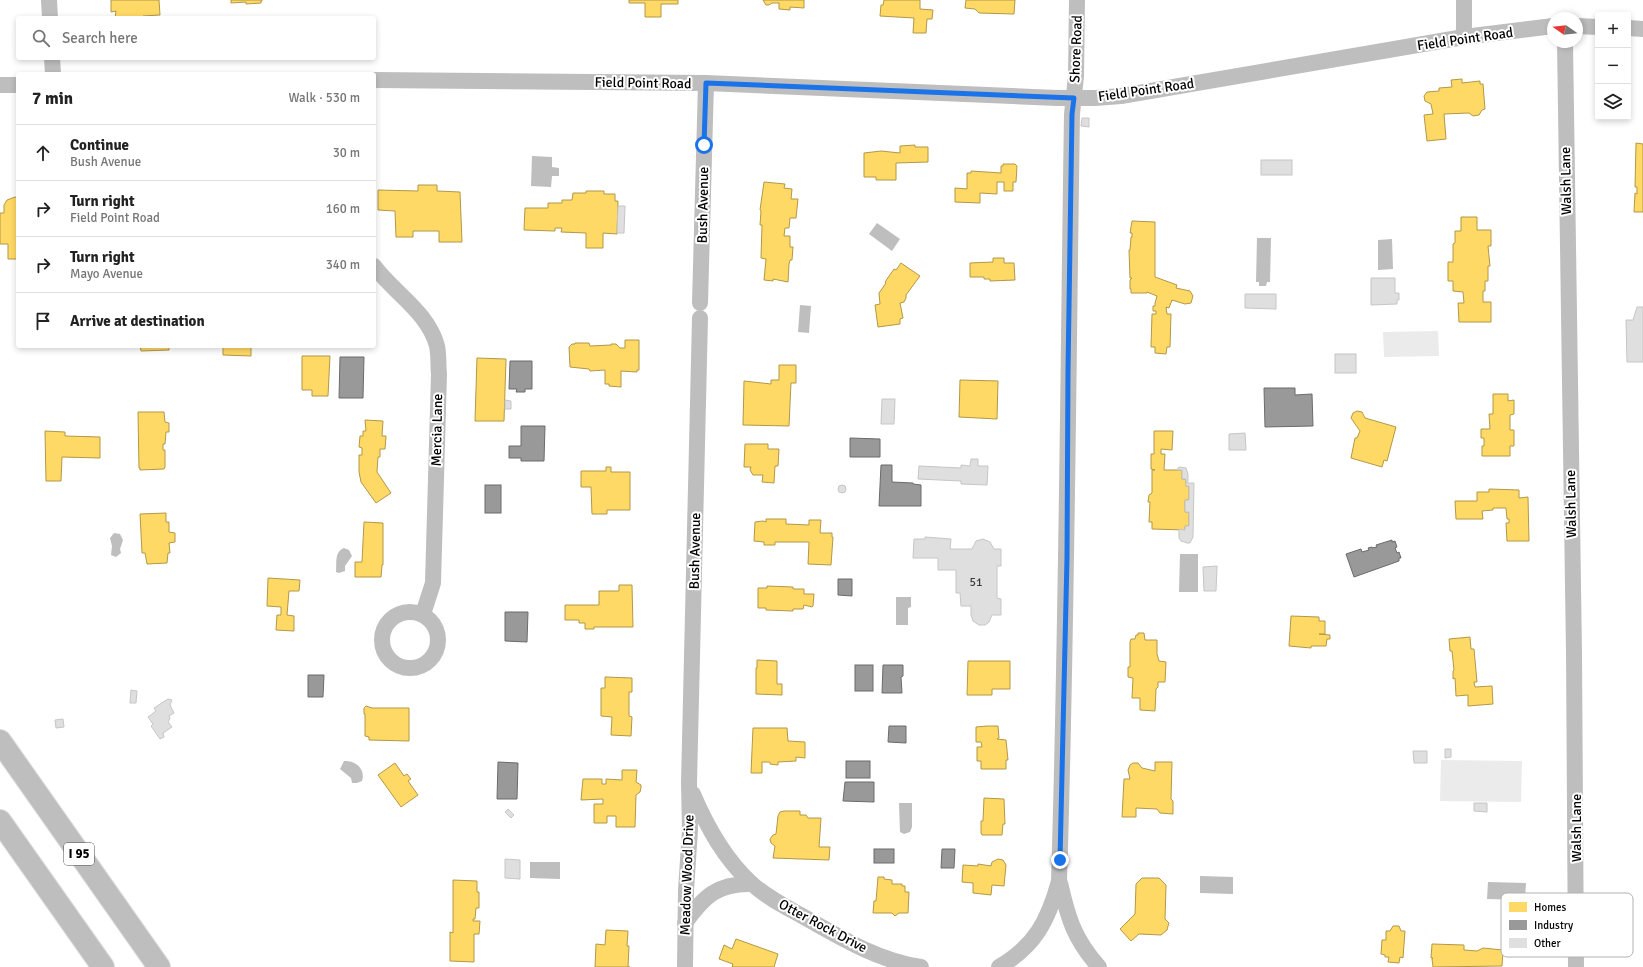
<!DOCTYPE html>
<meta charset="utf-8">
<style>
:root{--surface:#fff;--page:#f2f2f2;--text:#222;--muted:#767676;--line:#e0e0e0}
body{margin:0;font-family:Signika,sans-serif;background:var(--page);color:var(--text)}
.controls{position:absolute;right:12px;top:12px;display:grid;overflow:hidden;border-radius:4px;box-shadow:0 2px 6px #0003}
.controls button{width:36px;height:36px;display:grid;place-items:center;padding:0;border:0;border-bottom:1px solid var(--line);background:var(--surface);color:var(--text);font:20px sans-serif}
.compass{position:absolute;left:1547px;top:12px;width:36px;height:36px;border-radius:50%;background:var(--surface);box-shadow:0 2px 6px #0003;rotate:284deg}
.stop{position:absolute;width:12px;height:12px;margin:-9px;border:3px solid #1a73e8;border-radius:50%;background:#fff}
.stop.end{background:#1a73e8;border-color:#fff;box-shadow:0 1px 4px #0008}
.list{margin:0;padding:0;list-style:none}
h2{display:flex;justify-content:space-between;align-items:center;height:52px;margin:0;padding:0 16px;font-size:17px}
h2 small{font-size:13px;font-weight:400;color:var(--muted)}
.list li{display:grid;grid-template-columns:26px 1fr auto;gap:12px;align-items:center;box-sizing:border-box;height:56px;padding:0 16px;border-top:1px solid var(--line)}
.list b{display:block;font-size:15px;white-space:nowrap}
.list p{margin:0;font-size:13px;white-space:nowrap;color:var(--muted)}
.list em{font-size:13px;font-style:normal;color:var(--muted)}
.icon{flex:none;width:22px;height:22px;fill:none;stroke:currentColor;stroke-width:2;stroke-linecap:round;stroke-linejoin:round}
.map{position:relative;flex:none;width:1643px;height:967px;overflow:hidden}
.search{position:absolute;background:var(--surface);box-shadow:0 2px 6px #0003;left:16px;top:16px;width:360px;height:44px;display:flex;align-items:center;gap:10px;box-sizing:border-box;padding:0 14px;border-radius:4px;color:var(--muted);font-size:15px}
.panel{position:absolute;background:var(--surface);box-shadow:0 2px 6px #0003;left:16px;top:72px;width:360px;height:276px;border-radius:4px}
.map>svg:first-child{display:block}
.green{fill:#ebebeb}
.water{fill:#bebebe}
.homes{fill:#ffd966;stroke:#b29847}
.industry{fill:#999;stroke:#6b6b6b}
.building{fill:#dfdfdf;stroke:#c6c6c6}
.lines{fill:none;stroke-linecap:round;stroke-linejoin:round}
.motorway-casing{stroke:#dbdbdb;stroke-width:24}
.minor{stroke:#bebebe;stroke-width:16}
.motorway{stroke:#bebebe;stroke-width:22}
.route{stroke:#1a73e8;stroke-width:5}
.labels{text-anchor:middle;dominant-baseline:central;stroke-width:4;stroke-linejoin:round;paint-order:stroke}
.number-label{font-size:12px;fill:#383838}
.shield{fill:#fff;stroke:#4c4c4c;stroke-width:1}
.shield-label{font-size:13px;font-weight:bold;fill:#000}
.street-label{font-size:14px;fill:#000;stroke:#fff}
.key{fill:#fff;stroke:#b2b2b2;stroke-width:1}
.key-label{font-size:11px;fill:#000}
</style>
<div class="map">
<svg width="1643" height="967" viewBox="0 0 1643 967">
<rect width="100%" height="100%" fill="#fff"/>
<g class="green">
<path d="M1438,331L1439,356L1384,357L1383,332Z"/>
<path d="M1441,760L1522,761L1521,802L1440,801Z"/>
</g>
<g class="water">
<path d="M532,156L552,157V167L559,168V176H552L551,187L531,186Z"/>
<path d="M877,223L900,239L892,251L869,234Z"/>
<path d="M1257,238H1271L1270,282H1267L1266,286H1259V282H1256Z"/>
<path d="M1392,239L1393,269L1378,270V240Z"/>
<path d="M800,305L811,306L809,333L798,332Z"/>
<path d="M114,533L120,534L123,540L120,549L121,553L116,557L111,555L112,546L110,538Z"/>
<path d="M344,548L349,550L352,556L345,566V571L339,573L336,572C337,563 334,552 344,548Z"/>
<path d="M1180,554H1198V592H1179Z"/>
<path d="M896,597H911V607L908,608V625H896Z"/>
<path d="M344,761C355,760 366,769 362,781L357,783H352L351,778L340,769Z"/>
<path d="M899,803H912V827L910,832L904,834L900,832Z"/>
<path d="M530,862H560V879L530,878Z"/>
<path d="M1200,876L1233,877V894L1200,893Z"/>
<path d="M1488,882L1526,883L1525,900L1487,899Z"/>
</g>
<g class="homes">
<path d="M111,0H159L160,15L143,16V18H115L116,11L111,12Z"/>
<path d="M231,0H262V1H261V3L246,4V2L231,3Z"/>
<path d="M629,0H678V4H661V17H645V3H629Z"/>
<path d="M763,0H804V8L790,7V10L779,9V3H772L769,5H766Z"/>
<path d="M884,0H920V9L933,10L932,19H927L926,33H913L914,18L880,16L881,5H883Z"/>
<path d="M966,0H1015L1014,14L979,13L975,9L965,8Z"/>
<path d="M1462,79V83L1480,81V84H1483L1485,109L1482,110L1479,115L1473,116L1469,113L1444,114L1446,139L1427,141L1424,115L1433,114L1431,104L1425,101L1424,96L1427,92L1439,91V88L1452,87L1451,80Z"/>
<path d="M1636,143L1643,144V212H1634L1635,193L1637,194V187H1635Z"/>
<path d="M915,145V147H928V162L896,163V180H876V177H864V153L881,151L900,153V146Z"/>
<path d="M1003,164H1015L1017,166L1016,182H1013V191H1004V182H997V194L980,193V203L955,202V188L967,189V173H971V171L1001,173V166H1003Z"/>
<path d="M764,182L785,184L784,188L792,189L791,199H798L796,218H790L789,228H785L784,236H790V247H793L792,260H790L789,264L788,282L773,279V281L764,280L766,259L761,258L762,225H760L761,211L760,210Z"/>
<path d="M418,185H437V191L460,192L462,242H439V231H413V237H396L395,211L378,210V190L418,191Z"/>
<path d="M586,191H604V194H615V201H618L617,234L603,233V248H586V233L561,232L562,228H555V231L524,230L525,208H548V203H562V200H572L573,193H586Z"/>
<path d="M15,197L18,198V259H8V244H0V213H4V205L7,200Z"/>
<path d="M1461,217H1477V230H1491V246H1488L1490,266H1488V281H1485V291H1483V302H1491V322H1459L1458,303H1464L1463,292L1453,291V281H1448V262H1453V244L1455,243V231H1461Z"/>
<path d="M1132,221L1155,222V277L1177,285L1176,288L1190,291L1193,296L1191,303L1185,304L1172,300L1169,308L1166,307L1167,314H1171L1170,347H1167L1166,354L1155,353V347H1151L1152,314H1156V311H1153V306H1155V303L1157,296L1147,292V293H1131V289H1130V280L1132,278H1130L1129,250H1130L1131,237H1132V233H1130Z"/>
<path d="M993,258H1004V263H1014L1015,280L990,281V279H984V277H970V263L993,262Z"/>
<path d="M901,263L920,276L906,295V298L904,302L900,303L903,318L900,319V324L878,327L875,305L880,304L879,293L886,283L885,282L894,269L896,270Z"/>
<path d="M625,340H639V370H637V372L621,371V387L609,386V384H605V370L590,371L589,369L570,367L569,347L572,344H575V343H589L590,346L611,345V344H616L620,348H625Z"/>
<path d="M140,346H169V350L141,351Z"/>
<path d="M223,346H251V356L223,355Z"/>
<path d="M302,356H330L328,396H312V390H302Z"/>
<path d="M477,358L506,359L504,421H475Z"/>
<path d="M779,365H796V383H791L789,426L743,425L744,381L771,384V380H779Z"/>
<path d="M960,380L998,381L997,419L959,417Z"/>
<path d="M1493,394H1508V401L1514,400V414L1510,415V430H1514V446H1510V456H1482V446H1484V438H1481V429H1490L1489,414H1493Z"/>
<path d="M1357,411L1362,412L1365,418L1396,427L1387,461L1384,460L1382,467L1351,458L1355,438H1357L1360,431L1351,418L1353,413Z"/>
<path d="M138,412H164L165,422L169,423V432H166L165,444H163V450H165V467L164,469L140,470V468H139Z"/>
<path d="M365,420L383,421L382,436H386L385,449H380V457H378L377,472L391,493L376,503L361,482L359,472V455H362V448L359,447L360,436H363V431H366Z"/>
<path d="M45,431L65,432V436L100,437V458L62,457L61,481H46Z"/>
<path d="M1154,431H1173L1172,450L1161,449V454H1165L1164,470H1182V479H1186V486H1189V500H1185V512H1189V526H1185V530L1152,529V522H1149L1150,502H1148L1149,495L1152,493V470H1155L1151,469V454H1154Z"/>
<path d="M745,444H768V449H779L778,466H775L774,483L762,482L763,475H753L750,470L751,467H744Z"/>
<path d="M606,467H611V472H630V510H607V514H592L591,487H581V471H606Z"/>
<path d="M1489,489L1519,490V498L1528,497L1529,541H1507L1506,523H1509V519H1507L1506,508H1493V510L1482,511L1483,519H1456L1455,501H1477V492H1489Z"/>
<path d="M166,513V522H169V532L175,533V542L169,543L170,553H168L167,563L147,564L145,553H142L140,514Z"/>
<path d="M766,519H786V524L809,525V520H821L820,533H832V537H833L831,565L808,564L809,542H775V545H764V542L754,541L755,522L763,521L766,522Z"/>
<path d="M364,522L383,523V565H382L381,577H355V562H362Z"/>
<path d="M268,578L300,580L299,591H289L287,615L294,616V631L276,630L277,615H281V607L267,606Z"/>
<path d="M619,585H632L633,627H594V629H585V623H579V620H565V605H599V591H619Z"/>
<path d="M767,586L793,587V589H804V594H814L813,606L812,607L804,605L803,609H793V611L766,610V608H758V588H767Z"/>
<path d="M1291,616L1319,617V621H1325V634H1319L1330,635V639H1327L1326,646H1311V648L1289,646Z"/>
<path d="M1138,633H1144L1145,640H1157V654L1159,661L1166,662L1165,682H1158V687L1156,689L1155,711L1140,710V698H1132L1133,678L1128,677V667H1130V642L1131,639H1135L1136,635H1138Z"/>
<path d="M1470,637L1471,649H1474L1477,682H1474L1475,687L1492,686L1493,704L1468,706V695L1456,696L1455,678L1453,679V671L1454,670L1452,651H1450L1449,639Z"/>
<path d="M757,660L777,661V684H782V695L756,694V668H757Z"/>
<path d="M968,661H1010V689H992V695H967Z"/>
<path d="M605,677L632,678V692H629V716L632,717L631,736L611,735L612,717L601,716V688H605Z"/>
<path d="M366,706L372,708H409V741L369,740V737L365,736V714H364V708Z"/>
<path d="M987,726H998L999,738L997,739L1006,740L1008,760H1006V769H981V761H977V747H982L981,742H976V727Z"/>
<path d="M753,728H787L788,741L805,742V758L796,757V761L778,762V765L770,764V762H762V773H751Z"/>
<path d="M1155,762H1172L1171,799L1173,801V814L1160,813L1157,809L1136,808V817H1122L1124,779H1130L1128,770L1130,765L1133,763H1138L1142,768L1155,771Z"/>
<path d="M395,763L404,776L407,774L411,779L408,781L418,795L401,807L378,775Z"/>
<path d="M622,770H637L636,782L641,785V788L640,792L636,795L635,827H616V816H607V823H594V804H603V799L581,800L583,779H602V784H606V779L622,780Z"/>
<path d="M984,798L1004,799L1005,824H1003L1002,835H982L981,833V821H983Z"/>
<path d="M784,811H800V815H806L808,818H821L819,847H830L829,860L773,858L775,846L771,843L770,839L773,835L776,834L778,816L780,812Z"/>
<path d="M998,859L1003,860L1006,865L1004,886L992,885L991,895L973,893V883L962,882L963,865L978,866V864L991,866L992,862Z"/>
<path d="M878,877H884V879L892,880V884H902V886H905V892H909L908,913H899L895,916L892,913H873L874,901H876Z"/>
<path d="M1142,878H1159L1166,885L1165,919L1169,923L1168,926L1167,930L1161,935L1139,934L1131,941L1120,929L1135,914L1136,884Z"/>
<path d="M453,880L477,881V892H479V908H476L475,919H473V921H480L479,934H474V962L450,961V932L453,933Z"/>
<path d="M1393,926H1399L1401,931H1405L1403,958L1400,957L1399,963L1388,962L1389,957H1385V955L1381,954L1382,940H1386V931H1390Z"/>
<path d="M606,930L628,931L627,946H629L628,967H630H595L596,944L605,945Z"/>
<path d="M736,939L778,954L774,967H732L733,964L719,959L724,945L732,949Z"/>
<path d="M1432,944L1464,945V950L1477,951L1483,948L1503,950L1502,966L1433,967L1432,959L1433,958H1431Z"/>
</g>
<g class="industry">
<path d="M340,357H364L363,398H339Z"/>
<path d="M510,361H532V389H525V392H516L517,389H509Z"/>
<path d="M1264,388H1295V395L1312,394L1313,426L1265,427Z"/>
<path d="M521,426H545L544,461H521V458H509V446H521Z"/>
<path d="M850,438L880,439V457H850Z"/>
<path d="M881,465H892V482L913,483V484L921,485V506H879Z"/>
<rect x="485" y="485" width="16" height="28"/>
<path d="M1392,540V542L1395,541L1397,547L1395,548L1397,553L1399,552L1401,558H1399V561L1354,577L1346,554L1361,549L1362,552L1369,550L1368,548L1372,547V548L1377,547L1376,545Z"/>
<path d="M838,579H852V596L838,595Z"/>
<path d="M505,612H528L527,642L505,641Z"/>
<rect x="855" y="665" width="18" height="26"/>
<path d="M883,665H903V676L901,677L902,693H882Z"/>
<path d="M308,675H324L323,697H308Z"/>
<path d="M889,726H906V743L888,742Z"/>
<rect x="846" y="761" width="24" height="17"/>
<path d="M498,762L518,763L517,799H497Z"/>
<path d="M845,782H874V802L843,801Z"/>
<rect x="874" y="849" width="20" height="14"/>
<path d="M942,849H955L954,868H941Z"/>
</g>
<g class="building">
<path d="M1082,118H1089V127L1081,126Z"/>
<rect x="1261" y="160" width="31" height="15"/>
<path d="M618,206H625L624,233H617Z"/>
<path d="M1371,278H1395V293H1399V300H1397V304L1371,305Z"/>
<path d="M1245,294H1276V309L1245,308Z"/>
<path d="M1637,307H1643V362H1627L1626,320H1633Z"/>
<rect x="1335" y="354" width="21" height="19"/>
<path d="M882,399H895L894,424H881Z"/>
<path d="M505,400L511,401V409H505Z"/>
<path d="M1245,433L1246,450H1229V434Z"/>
<path d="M971,459H978V466H988L987,485L961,484V481L918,479L919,466L961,468V465L970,466Z"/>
<path d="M1179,467L1186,468L1188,474V483H1194L1193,537L1190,543H1187L1181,541L1179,538V529L1185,530V526H1189V512H1185V500H1189V486H1186V479H1182V470H1177Z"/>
<circle cx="842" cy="489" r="4"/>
<path d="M925,537L951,539L950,549H972L976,541L983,539L990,542L994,549H1001V566H997V598L1001,599V615H992L989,622L985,625H979L973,621L971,615V606H961L960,593H956V570H938V558H913L914,539H925Z"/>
<path d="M1217,566L1216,591H1204L1203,567Z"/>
<path d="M131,690L137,691L136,703H130Z"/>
<path d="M168,699L172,700L170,705L174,713L169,716L170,718L168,722L172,727L163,733L164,737L160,739L151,726L153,724L148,717L156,711L154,708Z"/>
<path d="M63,719L64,727L56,728L55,720Z"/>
<path d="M1445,749H1451V757L1445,758Z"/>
<path d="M1413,751H1427V763H1414Z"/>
<path d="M1474,803H1487V812L1474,811Z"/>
<path d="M508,809L514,815L511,818L505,812Z"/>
<path d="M505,859L520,860V879L505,878Z"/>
</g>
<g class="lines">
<defs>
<g id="motorway">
<path d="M0,741L159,967"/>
<path d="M0,821L103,967"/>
</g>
</defs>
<use href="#motorway" class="motorway-casing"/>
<g class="minor">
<path d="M49,0L50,18"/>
<path d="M1577,26L1598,27"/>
<path d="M1628,28L1643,29"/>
<path d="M1464,37V0"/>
<path d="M1565,42L1574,653L1576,967"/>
<path d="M52,58L53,74"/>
<path d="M374,80L706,83L1057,98H1095L1121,96L1464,37L1553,26"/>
<path d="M0,85H18"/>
<path d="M374,266C394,293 428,312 437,346C439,355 438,365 439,374L433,583L423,614"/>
<path d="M700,303L706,83"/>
<circle cx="410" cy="640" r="28"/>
<path d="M693,794C707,827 724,858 751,883C766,897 786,907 804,917C841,938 879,961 921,967"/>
<path d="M1060,883C1068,918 1074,939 1099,967"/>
<path d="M685,923C704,896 718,883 752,884"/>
<path d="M685,967L686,890L690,830L689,783L700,318"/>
<path d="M999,967C1035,946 1048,921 1059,881C1067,626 1068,370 1072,114L1076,76L1077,0"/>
</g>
<use href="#motorway" class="motorway"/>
</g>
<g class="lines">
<path class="route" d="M704,145L706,83L1074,98L1072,114L1068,371L1067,558L1060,860"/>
</g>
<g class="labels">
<g class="number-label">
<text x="976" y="582">51</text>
</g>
<rect class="shield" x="64" y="843" width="30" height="22" rx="3"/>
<g class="shield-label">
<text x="79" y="854">I 95</text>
</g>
<g class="street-label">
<text transform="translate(1465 39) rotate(-8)">Field Point Road</text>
<text transform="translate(1076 49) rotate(-88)">Shore Road</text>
<text transform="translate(643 83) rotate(1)">Field Point Road</text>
<text transform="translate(1146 90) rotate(-8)">Field Point Road</text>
<text transform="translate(1566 181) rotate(-91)">Walsh Lane</text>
<text transform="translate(703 205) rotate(-89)">Bush Avenue</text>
<text transform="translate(437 430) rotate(-89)">Mercia Lane</text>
<text transform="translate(1571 504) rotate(-91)">Walsh Lane</text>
<text transform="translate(695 551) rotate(-89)">Bush Avenue</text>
<text transform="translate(1576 828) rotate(-90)">Walsh Lane</text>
<text transform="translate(687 875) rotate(-88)">Meadow Wood Drive</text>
<text transform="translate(823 926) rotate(28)">Otter Rock Drive</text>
</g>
</g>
<rect x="1501" y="893" width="132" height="64" rx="6" class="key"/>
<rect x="1509" y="902" width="18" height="10" fill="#ffd966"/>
<rect x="1509" y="920" width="18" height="10" fill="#999"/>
<rect x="1509" y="938" width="18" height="10" fill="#dfdfdf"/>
<g class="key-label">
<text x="1534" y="911">Homes</text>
<text x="1534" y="929">Industry</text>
<text x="1534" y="947">Other</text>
</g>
</svg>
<div class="controls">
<button>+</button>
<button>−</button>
<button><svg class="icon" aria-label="layers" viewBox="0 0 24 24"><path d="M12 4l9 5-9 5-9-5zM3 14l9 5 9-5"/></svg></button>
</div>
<svg class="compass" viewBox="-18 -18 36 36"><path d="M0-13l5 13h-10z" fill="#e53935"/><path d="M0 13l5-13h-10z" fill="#767676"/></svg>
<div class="stop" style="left:704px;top:145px"></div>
<div class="stop end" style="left:1060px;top:860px"></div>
<div class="search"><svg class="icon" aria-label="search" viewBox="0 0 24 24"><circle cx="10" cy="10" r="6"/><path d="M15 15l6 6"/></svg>Search here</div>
<section class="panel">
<h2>7 min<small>Walk · 530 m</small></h2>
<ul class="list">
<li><svg class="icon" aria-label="ahead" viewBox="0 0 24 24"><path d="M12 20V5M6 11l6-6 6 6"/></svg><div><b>Continue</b><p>Bush Avenue</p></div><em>30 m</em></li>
<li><svg class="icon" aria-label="right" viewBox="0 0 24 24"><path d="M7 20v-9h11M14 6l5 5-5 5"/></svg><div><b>Turn right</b><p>Field Point Road</p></div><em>160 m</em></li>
<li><svg class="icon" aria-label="right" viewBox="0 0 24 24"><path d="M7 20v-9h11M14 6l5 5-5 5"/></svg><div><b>Turn right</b><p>Mayo Avenue</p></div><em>340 m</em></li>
<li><svg class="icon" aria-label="arrive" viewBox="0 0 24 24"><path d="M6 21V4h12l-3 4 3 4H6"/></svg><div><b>Arrive at destination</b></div></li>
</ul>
</section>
</div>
